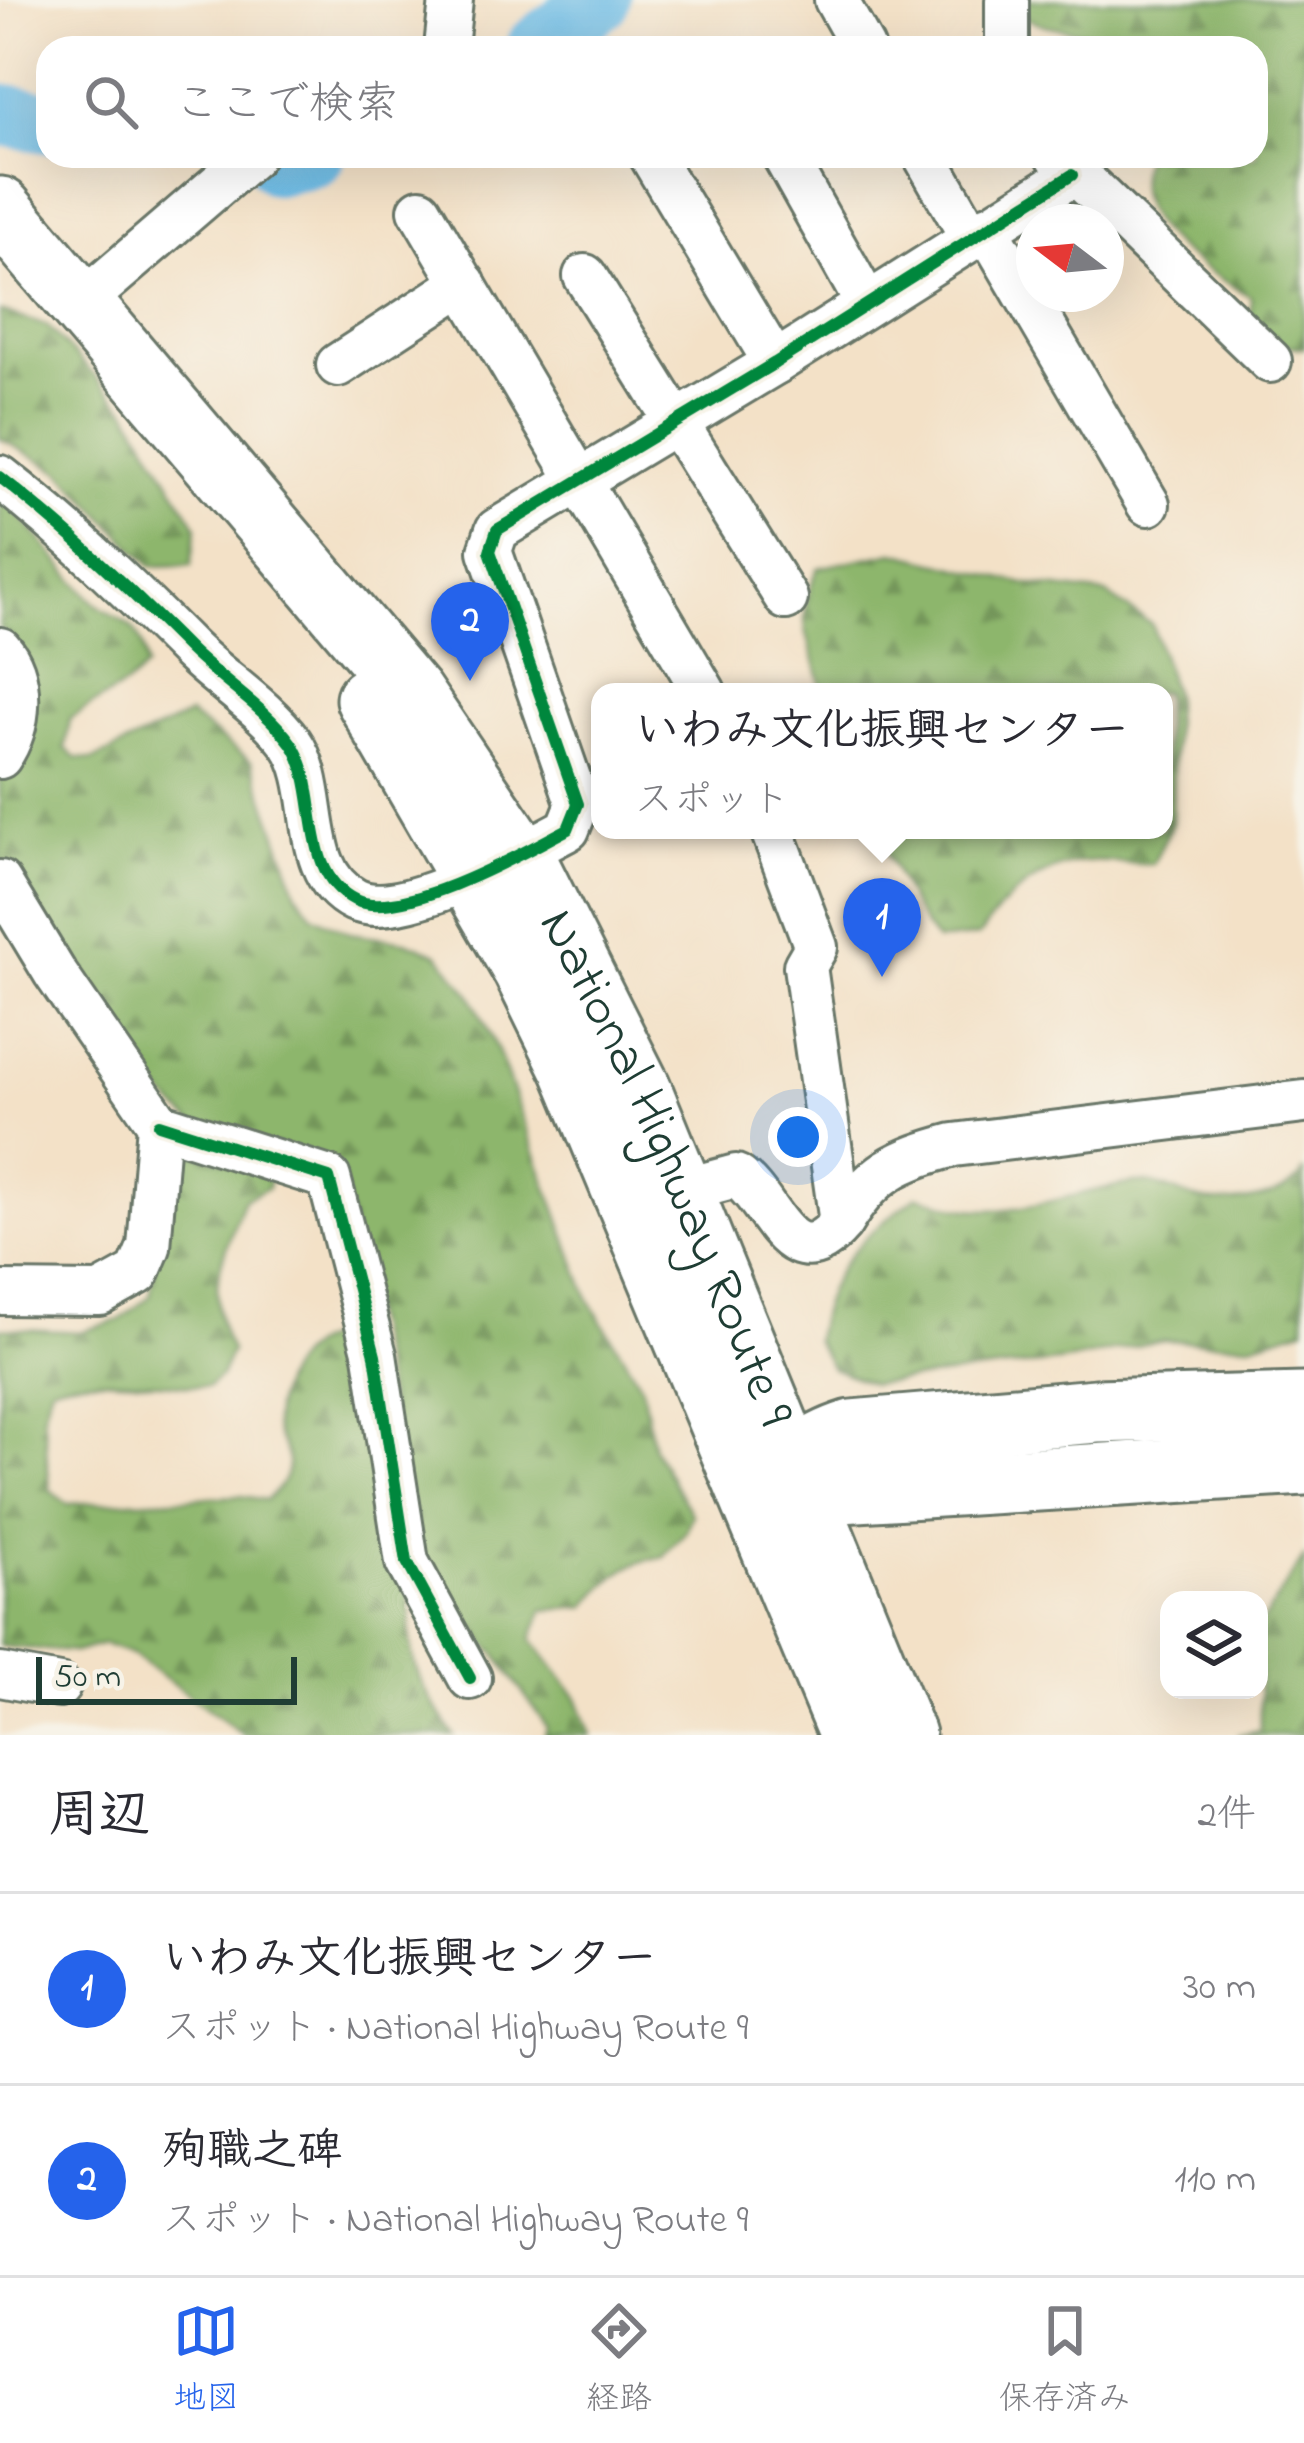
<!DOCTYPE html>
<html lang="ja">
<meta charset="utf-8">
<style>
:root{--surface:#fff;--page:#f2f2f3;--text:#2b2b33;--muted:#7c7c81;--line:#e1e1e2;--accent:#2563eb}
body{margin:0;font-family:"Indie Flower","Klee One",sans-serif;background:var(--page);color:var(--text)}
.controls{position:absolute;right:36px;bottom:36px;display:grid;overflow:hidden;border-radius:24px;box-shadow:0 12px 48px #0002}
.controls button{width:108px;height:108px;display:grid;place-items:center;padding:0;border:0;border-bottom:3px solid var(--line);background:var(--surface);color:var(--text);font:60px sans-serif}
.compass{position:absolute;left:1016px;top:204px;width:108px;height:108px;border-radius:50%;background:var(--surface);box-shadow:0 12px 48px #0002;rotate:286deg}
.scale{position:absolute;left:36px;bottom:30px;width:261px;box-sizing:border-box;padding-left:12px;border:6px solid #1f3d34;border-top:0;font-size:33px;line-height:42px;white-space:nowrap;color:#1f3d34;-webkit-text-stroke:9px #f7f3e8;paint-order:stroke}
.you{position:absolute;left:798px;top:1137px;width:42px;height:42px;margin:-30px;border:9px solid #fff;border-radius:50%;background:#1a73e8;box-shadow:0 0 0 18px #1a73e833}
.badge{display:grid;place-items:center;width:78px;height:78px;border-radius:50%;background:var(--accent);color:#fff;font-size:39px;font-weight:700}
.pin{position:absolute;translate:-50% -99px;filter:drop-shadow(0 3px 6px #0008)}
.pin::after{content:'';position:absolute;top:63px;width:42px;height:36px;background:inherit;clip-path:polygon(0 0,100% 0,50% 100%)}
.popup{position:absolute;left:591px;top:683px;width:582px;height:156px;box-sizing:border-box;display:grid;place-content:center;border-radius:24px;background:var(--surface);filter:drop-shadow(0 3px 9px #0005);font-size:39px;white-space:nowrap;color:var(--muted)}
.popup b{font-size:45px;color:var(--text)}
.popup::after{content:'';position:absolute;left:50%;top:100%;margin-left:-24px;border:24px solid transparent;border-top-color:var(--surface)}
.list{margin:0;padding:0;list-style:none}
h2{display:flex;justify-content:space-between;align-items:center;height:156px;margin:0;padding:0 48px;font-size:51px}
h2 small{font-size:39px;font-weight:400;color:var(--muted)}
.list li{display:grid;grid-template-columns:78px 1fr auto;gap:36px;align-items:center;box-sizing:border-box;height:192px;padding:0 48px;border-top:3px solid var(--line)}
.list b{display:block;font-size:45px;white-space:nowrap}
.list p{margin:0;font-size:39px;white-space:nowrap;color:var(--muted)}
.list em{font-size:39px;font-style:normal;color:var(--muted)}
.icon{flex:none;width:66px;height:66px;fill:none;stroke:currentColor;stroke-width:2;stroke-linecap:round;stroke-linejoin:round}
.map{position:relative;flex:none;width:1304px;height:1735px;overflow:hidden}
.search{position:absolute;background:var(--surface);box-shadow:0 12px 48px #0002;left:36px;right:36px;top:36px;height:132px;display:flex;align-items:center;gap:30px;box-sizing:border-box;padding:0 42px;border-radius:36px;color:var(--muted);font-size:45px}
.sheet{height:540px;background:var(--surface)}
nav{display:flex;justify-content:space-around;align-items:center;box-sizing:border-box;height:168px;border-top:3px solid var(--line);background:var(--surface);font-size:33px;color:var(--muted)}
nav a{display:grid;justify-items:center;gap:6px}
nav .on{color:var(--accent)}
.map>svg:first-child{display:block}
.forest{fill:url(#forest-firs);stroke:#567a50;stroke-width:3}
.lines{fill:none;stroke-linecap:round;stroke-linejoin:round}
.river{stroke:#6bbbe6;stroke-width:63}
.minor-casing{stroke:#697667;stroke-width:48}
.highway-casing{stroke:#697667;stroke-width:69}
.minor{stroke:#fff;stroke-width:42}
.highway{stroke:#fff;stroke-width:63}
.cycleway-casing{stroke:#f7f3e8;stroke-width:20}
.cycleway{stroke:#00873e;stroke-width:12}
.labels{text-anchor:middle;dominant-baseline:central;stroke-width:12;stroke-linejoin:round;paint-order:stroke}
.street-label{font-size:54px;fill:#1f3d34;stroke:#f7f3e8}
</style>
<div class="map">
<svg width="1304" height="1735" viewBox="0 0 1304 1735">
<defs>
<pattern id="forest-firs" width="22" height="20" patternUnits="userSpaceOnUse" patternTransform="scale(3)"><rect width="22" height="20" fill="#8db66c"/><path d="M5 1l3.5 6h-7zM16 11l3.5 6h-7z" fill="#73955a"/></pattern>
</defs>
<rect width="100%" height="100%" fill="#f7f3e8"/>
<filter id="ink" filterUnits="userSpaceOnUse"><feTurbulence type="fractalNoise" baseFrequency=".00833" numOctaves="2"/><feDisplacementMap in="SourceGraphic" scale="24" xChannelSelector="R" yChannelSelector="G"/><feConvolveMatrix kernelMatrix="1 2 1 2 8 2 1 2 1" color-interpolation-filters="sRGB"/></filter>
<filter id="wash" filterUnits="userSpaceOnUse"><feTurbulence type="fractalNoise" baseFrequency=".004" numOctaves="4" result="noise"/><feDisplacementMap in="SourceGraphic" scale="48" xChannelSelector="R" yChannelSelector="G"/><feGaussianBlur stdDeviation="2.7" result="paint"/><feColorMatrix in="noise" values="0 0 0 0 0 0 0 0 0 0 0 0 0 0 0 0 0 1.4 0 .05"/><feComposite in="paint" operator="in"/></filter>
<g filter="url(#wash)">
<rect width="100%" height="100%" fill="#f3e1c7"/>
<g class="forest">
<path d="M1020,0H1304V348L1276,344L1250,325L1251,297C1204,268 1117,224 1145,156H1256V48H1113C1091,23 1049,36 1019,13Z"/>
<path d="M0,311L47,326L127,410L197,527L191,565L151,566L61,472L0,438Z"/>
<path d="M0,496C34,528 59,563 89,597C113,624 141,613 146,667C125,692 96,699 70,719L65,748L76,758L93,760L189,715L252,762L297,893L313,915L350,933L405,941L438,954L471,995L498,1051L589,1300L642,1387L653,1448L692,1515L686,1531L663,1557C627,1560 608,1580 586,1607L543,1610L532,1639L577,1698L591,1735H545L547,1727L496,1654L440,1600L420,1552L342,1178L195,1125L140,1072L0,860V776L12,637L0,628Z"/>
<path d="M894,552L1024,584L1106,594L1152,625L1174,697L1172,824L1153,864C1131,865 1107,860 1086,862C1040,866 1002,900 979,936L937,941C911,915 895,863 874,830H1164V692H822C813,632 791,633 818,568Z"/>
<path d="M191,1153L270,1173L268,1188L244,1199C223,1256 202,1294 231,1351L220,1376L208,1387C166,1385 85,1371 51,1386L43,1414L50,1490L67,1504L241,1496L266,1500C278,1490 290,1477 288,1460C286,1447 274,1437 274,1424C274,1376 308,1326 360,1336L411,1612C404,1662 426,1695 454,1735H244L132,1654L104,1644L74,1652L0,1646V1328L80,1332L120,1320L150,1296L169,1188Z"/>
<path d="M1304,1170V1328L1251,1344L1163,1340L1066,1361L872,1384L832,1368L815,1340C827,1265 860,1239 917,1196C932,1198 946,1205 961,1208C1017,1218 1079,1190 1134,1183C1163,1180 1179,1197 1204,1201C1232,1205 1291,1199 1304,1170Z"/>
<path d="M1304,1557V1735H1237L1260,1730L1259,1627Z"/>
</g>
<g class="lines">
<g class="river">
<path d="M537,48L599,0"/>
<path d="M4,115L48,122"/>
<path d="M278,164L313,156"/>
</g>
</g>
</g>
<g filter="url(#ink)">
<g class="lines">
<defs>
<g id="minor">
<path d="M836,0L863,48"/>
<path d="M1007,0V48"/>
<path d="M446,48L451,0"/>
<path d="M651,156L775,363"/>
<path d="M784,156L867,304"/>
<path d="M925,156L971,236"/>
<path d="M1058,156L1270,361"/>
<path d="M420,210L704,692"/>
<path d="M986,227L1148,504"/>
<path d="M585,276L786,598"/>
<path d="M81,303L252,156"/>
<path d="M338,365L464,283"/>
<path d="M0,477C68,530 129,589 190,650C222,681 265,708 291,743C323,788 298,872 355,900C401,922 525,852 568,829L578,804L490,551L497,530L775,363L1072,175"/>
<path d="M0,649C25,677 21,727 0,757"/>
<path d="M0,882L55,973L159,1124L149,1247L138,1273L100,1294L0,1293"/>
<path d="M159,1124L329,1178L375,1355L407,1562L470,1678"/>
<path d="M680,1191L736,1176C771,1196 789,1285 841,1223L805,966L816,947L772,830"/>
<path d="M841,1223C872,1172 898,1160 954,1145L1304,1102"/>
<path d="M0,1675L59,1686"/>
</g>
<g id="highway">
<path id="s1" d="M0,209L411,694L526,864L639,1089L903,1735"/>
<path d="M368,699L525,970L573,1068L851,1735"/>
<path d="M762,1489L791,1494L1304,1463"/>
<path d="M780,1503C787,1462 814,1444 852,1432L1096,1411L1304,1405"/>
</g>
</defs>
<use href="#minor" class="minor-casing"/>
<use href="#highway" class="highway-casing"/>
<use href="#minor" class="minor"/>
<use href="#highway" class="highway"/>
<defs>
<g id="cycleway">
<path d="M0,477C68,530 129,589 190,650C222,681 265,708 291,743C323,788 298,872 355,900C401,922 525,852 568,829L578,804L490,551L497,530L775,363L1072,175"/>
<path d="M159,1124L329,1178L375,1355L407,1562L470,1678"/>
</g>
</defs>
<use href="#cycleway" class="cycleway-casing"/>
<use href="#cycleway" class="cycleway"/>
</g>
</g>
<g class="labels">
<g class="street-label">
<text stroke="none"><textPath href="#s1" startOffset="1176">National Highway Route 9</textPath></text>
</g>
</g>
</svg>
<div class="controls">
<button><svg class="icon" aria-label="layers" viewBox="0 0 24 24"><path d="M12 4l9 5-9 5-9-5zM3 14l9 5 9-5"/></svg></button>
</div>
<svg class="compass" viewBox="-18 -18 36 36"><path d="M0-13l5 13h-10z" fill="#e53935"/><path d="M0 13l5-13h-10z" fill="#7c7c81"/></svg>
<div class="scale">50 m</div>
<div class="you"></div>
<div class="pin badge" style="left:882px;top:977px">1</div>
<div class="popup"><b>いわみ文化振興センター</b>スポット</div>
<div class="pin badge" style="left:470px;top:681px">2</div>
<div class="search"><svg class="icon" aria-label="search" viewBox="0 0 24 24"><circle cx="10" cy="10" r="6"/><path d="M15 15l6 6"/></svg>ここで検索</div>
</div>
<section class="sheet">
<h2>周辺<small>2件</small></h2>
<ul class="list">
<li><span class="badge">1</span><div><b>いわみ文化振興センター</b><p>スポット · National Highway Route 9</p></div><em>30 m</em></li>
<li><span class="badge">2</span><div><b>殉職之碑</b><p>スポット · National Highway Route 9</p></div><em>110 m</em></li>
</ul>
</section>
<nav>
<a class="on"><svg class="icon" aria-label="map" viewBox="0 0 24 24"><path d="M3 6l6-2 6 2 6-2v14l-6 2-6-2-6 2zM9 4v14M15 6v14"/></svg>地図</a>
<a><svg class="icon" aria-label="directions" viewBox="0 0 24 24"><path d="M12 3l9 9-9 9-9-9zM9 14v-3h6M13 9l2 2-2 2"/></svg>経路</a>
<a><svg class="icon" aria-label="saved" viewBox="0 0 24 24"><path d="M7 4h10v16l-5-4-5 4z"/></svg>保存済み</a>
</nav>
